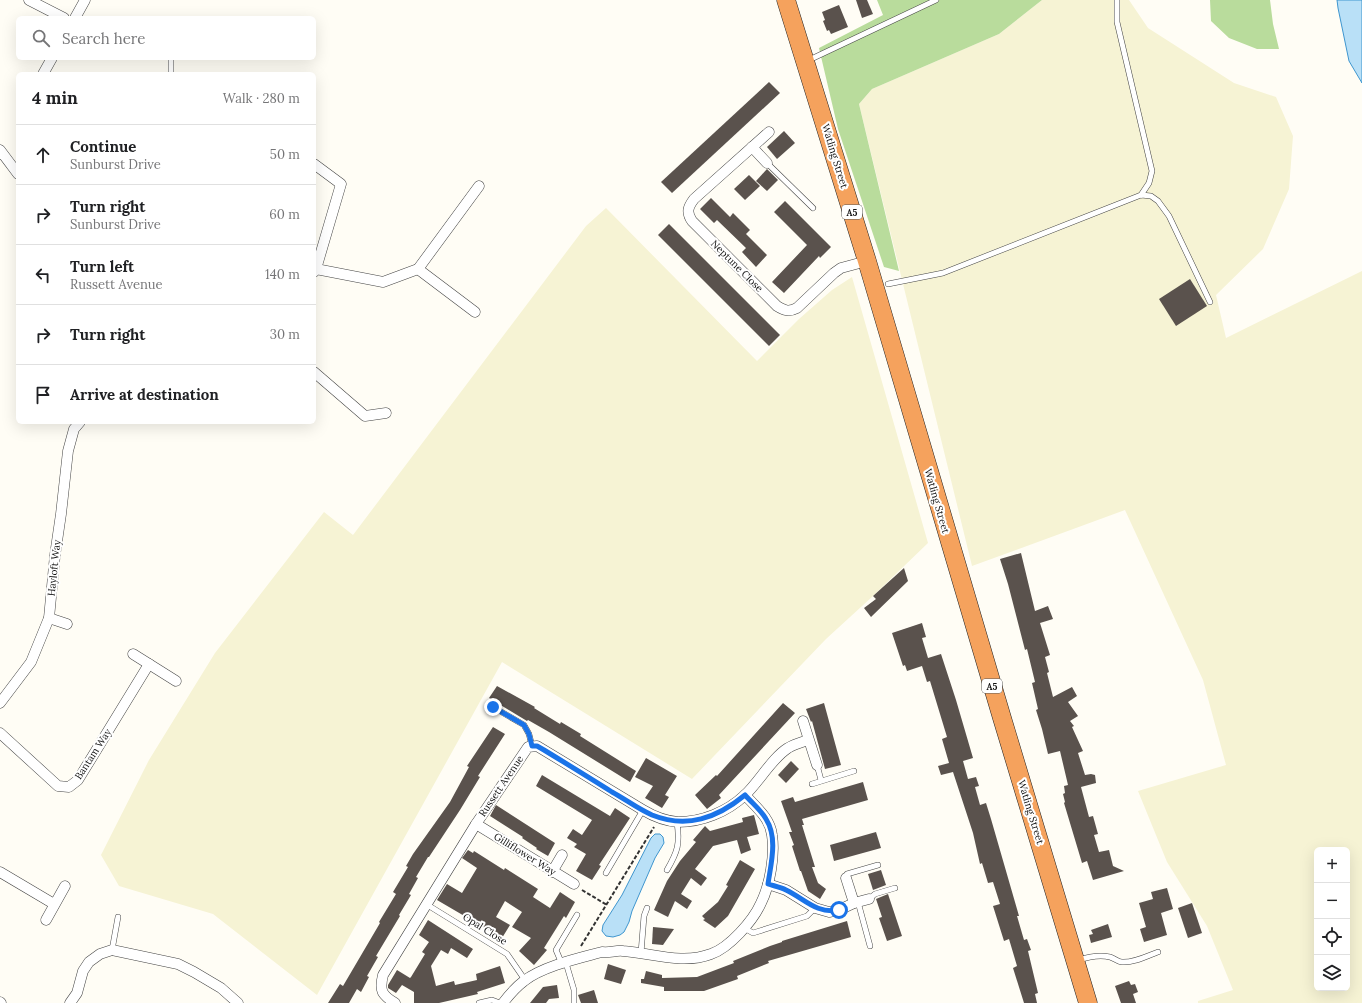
<!DOCTYPE html>
<meta charset="utf-8">
<style>
:root{--surface:#fff;--page:#f6f6f6;--text:#202124;--muted:#757577;--line:#e0e0e0}
body{margin:0;font-family:Lora,serif;background:var(--page);color:var(--text)}
.controls{position:absolute;right:12px;bottom:12px;display:grid;overflow:hidden;border-radius:6px;box-shadow:0 4px 16px #0002}
.controls button{width:36px;height:36px;display:grid;place-items:center;padding:0;border:0;border-bottom:1px solid var(--line);background:var(--surface);color:var(--text);font:20px sans-serif}
.stop{position:absolute;width:12px;height:12px;margin:-9px;border:3px solid #1a73e8;border-radius:50%;background:#fff}
.stop.end{background:#1a73e8;border-color:#fff;box-shadow:0 1px 4px #0008}
.list{margin:0;padding:0;list-style:none}
h2{display:flex;justify-content:space-between;align-items:center;height:52px;margin:0;padding:0 16px;font-size:17px}
h2 small{font-size:13px;font-weight:400;color:var(--muted)}
.list li{display:grid;grid-template-columns:26px 1fr auto;gap:12px;align-items:center;box-sizing:border-box;height:60px;padding:0 16px;border-top:1px solid var(--line)}
.list b{display:block;font-size:15px;white-space:nowrap}
.list p{margin:0;font-size:13px;white-space:nowrap;color:var(--muted)}
.list em{font-size:13px;font-style:normal;color:var(--muted)}
.icon{flex:none;width:22px;height:22px;fill:none;stroke:currentColor;stroke-width:2;stroke-linecap:round;stroke-linejoin:round}
.map{position:relative;flex:none;width:1362px;height:1003px;overflow:hidden}
.search{position:absolute;background:var(--surface);box-shadow:0 4px 16px #0002;left:16px;top:16px;width:300px;height:44px;display:flex;align-items:center;gap:10px;box-sizing:border-box;padding:0 14px;border-radius:6px;color:var(--muted);font-size:15px}
.panel{position:absolute;background:var(--surface);box-shadow:0 4px 16px #0002;left:16px;top:72px;width:300px;height:352px;border-radius:6px}
.map>svg:first-child{display:block}
.farmland{fill:#f6f3d4;fill-rule:evenodd}
.forest{fill:#b9dc9c}
.water{fill:#b9e0f7;stroke:#3f96cf}
.building{fill:#5a524d}
.lines{fill:none;stroke-linecap:round;stroke-linejoin:round}
.lane-casing{stroke:#444;stroke-width:6}
.street-casing{stroke:#444;stroke-width:11}
.highway-casing{stroke:#222;stroke-width:19}
.path{stroke:#333;stroke-width:2;stroke-dasharray:4 2;stroke-linecap:butt}
.lane{stroke:#fff;stroke-width:5}
.street{stroke:#fff;stroke-width:10}
.highway{stroke:#f5a25d;stroke-width:18}
.route{stroke:#1a73e8;stroke-width:5}
.labels{text-anchor:middle;dominant-baseline:central;stroke-width:4;stroke-linejoin:round;paint-order:stroke}
.shield{fill:#fff;stroke:#585858;stroke-width:1}
.shield-label{font-size:9px;font-weight:bold;fill:#111}
.street-label{font-size:10px;fill:#111;stroke:#fff}
</style>
<div class="map">
<svg width="1362" height="1003" viewBox="0 0 1362 1003">
<rect width="100%" height="100%" fill="#fffdf5"/>
<g class="farmland">
<path d="M1042,0H1129L1148,28L1234,83L1276,97L1293,136L1289,189L1263,249L1216,295L1226,338L1362,271V1003H1198V1001L1233,990L1207,926L1167,862L1138,791L1226,765L1203,680L1125,510L972,566L859,104L872,89L999,34ZM1317,850H1347V988H1317Z"/>
<path d="M606,208L757,361L799,319L832,290L852,277L928,543L873,596L826,639L692,779L502,662L317,995L213,914L119,886L101,855L149,760L215,653L324,512L353,535L586,226Z"/>
</g>
<g class="forest">
<path d="M877,0H1042L999,34L872,89L859,104L899,271L884,267L838,129L819,48L883,15Z"/>
<path d="M1210,0H1270L1273,24L1279,49H1257L1229,38L1211,21Z"/>
</g>
<g class="water">
<path d="M1337,0H1362V83L1349,61L1338,8Z"/>
<path d="M655,834H660L663,837L664,843L655,858L632,911L629,922L624,932L620,935L613,937L606,936L602,931L603,925L622,895L651,838Z"/>
</g>
<g class="building">
<path d="M856,0H867L873,14L862,18Z"/>
<path d="M839,5L848,27L831,34L829,30L827,31L823,21L825,20L822,12Z"/>
<path d="M769,82L780,93L672,193L661,182Z"/>
<path d="M784,131L795,143L777,159L767,147Z"/>
<path d="M767,169L778,180L767,191L756,181Z"/>
<path d="M749,175L760,186L745,200L734,189Z"/>
<path d="M711,198L730,217L733,213L750,230L746,234L767,255L756,267L742,252L746,248L717,220L714,223L700,209Z"/>
<path d="M785,201L831,247L820,258L819,256L784,293L772,282L807,245L774,212Z"/>
<path d="M669,224L780,335L769,346L658,235Z"/>
<path d="M1190,279L1207,306L1176,326L1159,299Z"/>
<path d="M1021,553L1035,611L1048,606L1053,619L1040,623L1050,655L1045,657L1049,672L1047,673L1053,697L1072,687L1077,696L1068,702L1078,716L1070,721L1074,726L1072,727L1083,751L1078,753L1085,775L1091,774L1095,775L1096,783L1081,787L1089,817L1093,816L1098,834L1094,835L1099,852L1109,850L1113,866L1124,871L1093,880L1087,861L1082,863L1064,803L1065,802L1063,794L1065,793L1064,786L1068,785L1060,751L1048,754L1042,729L1036,710L1038,709L1032,683L1035,682L1027,649L1025,650L1008,584L1000,559Z"/>
<path d="M904,568L908,581L871,617L864,608L876,599L873,596Z"/>
<path d="M922,623L926,637L922,638L928,658L941,654L956,700L973,758L963,761L968,779L976,777L979,786L975,787L980,805L986,803L991,819L1019,916H1017L1024,940L1027,939L1031,950L1028,951L1038,993L1035,994L1037,1003H1024L1013,968L1017,966L1009,939L1004,941L993,906L1000,904L993,882L988,883L982,863L980,864L973,833L953,772L941,775L938,766L949,763L942,739L947,737L930,681L927,682L922,666L907,671L905,665L903,666L892,633Z"/>
<path d="M497,686L535,707L534,708L560,724L561,722L581,734L580,736L636,771L630,782L549,732L528,720L527,721L489,698Z"/>
<path d="M783,703L795,713L719,795L721,798L707,809L695,795L716,775L717,776Z"/>
<path d="M824,703L841,765L825,769L812,721L811,722L806,709Z"/>
<path d="M493,727L505,734L478,776L480,777L460,810L429,857H428L416,877L418,878L409,894L411,895L399,915L400,916L376,956L378,957L367,976L369,977L361,992L357,989L349,1003H328L340,984L343,986L380,923L379,922L396,894L393,892L408,867L406,866L413,854L450,802L469,767L467,766Z"/>
<path d="M646,758L677,776L665,795L669,797L662,808L645,798L653,786L635,777Z"/>
<path d="M791,761L799,769L786,783L778,775Z"/>
<path d="M542,775L610,816L615,808L630,818L599,865L601,866L592,880L576,871L586,854L574,847L577,844L567,838L573,829L582,835L592,820L536,786Z"/>
<path d="M863,782L868,800L802,819L804,825H802L815,867H812L818,883L826,889L820,899L808,891L801,871H800L792,846L794,845L789,832H792L781,801L793,797L795,802Z"/>
<path d="M496,805L555,843L548,856L536,849L537,848L522,838L523,837L490,816Z"/>
<path d="M754,815L759,834L747,837L751,850L741,854L737,840L713,846L695,869L707,878L701,886L691,878L681,894L692,901L687,909L675,901L668,917L654,910L667,881L680,861L696,842L693,840L705,826L710,831L743,822L742,818Z"/>
<path d="M876,832L881,848L834,861L830,845Z"/>
<path d="M468,850L473,853L474,851L504,870L505,868L538,889L533,897L550,908L560,892L575,902L566,918L564,916L544,948L547,950L534,965L519,951L531,938L512,927L522,912L505,901L496,917L510,925L502,938L437,900L447,884L462,893L477,868L462,858Z"/>
<path d="M740,860L755,869L728,916L715,928L703,920L705,919L702,916L718,902L728,886L726,885Z"/>
<path d="M881,870L886,885L873,890L868,874Z"/>
<path d="M1167,888L1173,909L1161,913L1167,935L1144,942L1140,929L1146,927L1139,903L1153,899L1151,892Z"/>
<path d="M888,894L902,936L887,941L879,918L882,917L876,899Z"/>
<path d="M1192,903L1202,933L1188,938L1178,908Z"/>
<path d="M428,920L473,949L467,958L451,948L448,954L441,950L431,966L436,986L454,981L455,985L477,980L476,974L500,966L505,983L477,992L478,994L439,1003H414V992L402,985L396,993L388,988V985L397,970L410,978L411,977L425,954L422,952L429,942L419,935Z"/>
<path d="M847,921L851,937L768,961L769,963L737,976L738,979L704,991H664V987L641,983V979H644L646,971L662,975V978L697,977L734,963L733,961L770,946L782,942V941Z"/>
<path d="M1108,924L1112,937L1091,943L1089,935L1093,934L1091,930Z"/>
<path d="M653,927L674,929L663,945L652,944Z"/>
<path d="M608,964L626,970L621,984L604,979Z"/>
<path d="M1129,981L1131,985L1135,984L1138,992L1133,994L1136,1003H1121L1115,986Z"/>
<path d="M557,985L559,998L549,999L546,1003H530L543,987Z"/>
<path d="M594,990L598,1003H581L578,995Z"/>
</g>
<g class="lines">
<defs>
<g id="lane">
<path d="M1117,0V22L1152,171L1149,183L1141,195"/>
<path d="M809,60L936,0"/>
<path d="M171,74V58"/>
<path d="M767,163L813,208"/>
<path d="M888,284L943,273L1141,195L1151,196L1158,201L1169,216L1210,302"/>
<path d="M493,707L524,725L529,734L532,746"/>
<path d="M817,765L821,780"/>
<path d="M812,784L854,771"/>
<path d="M667,870C678,851 680,844 677,822"/>
<path d="M606,873L643,810"/>
<path d="M846,878L847,874L878,865"/>
<path d="M869,899L875,894L895,888"/>
<path d="M858,902L870,946"/>
<path d="M426,904L507,954L525,980"/>
<path d="M744,928L753,933L807,916L815,908"/>
<path d="M112,950L118,917"/>
<path d="M641,953L644,916L647,908"/>
<path d="M1079,960C1088,957 1101,955 1110,957C1114,958 1118,962 1122,962C1134,963 1147,956 1158,952"/>
<path d="M566,963L574,990V1003"/>
<path d="M562,964L556,950L577,915"/>
<path d="M479,1003L492,1000L500,1003"/>
</g>
<g id="street">
<path d="M29,0L64,18"/>
<path d="M75,18L85,0"/>
<path d="M43,74L52,58"/>
<path d="M769,132L694,199C688,207 686,212 692,221L777,306C785,311 789,312 797,308L834,273L841,268L867,261"/>
<path d="M752,147L767,163"/>
<path d="M0,150L18,174"/>
<path d="M314,164L341,184L316,269L314,272"/>
<path d="M316,269L383,282L418,269L479,186"/>
<path d="M418,269L475,312"/>
<path d="M314,372L365,416L386,413"/>
<path d="M49,618L67,624"/>
<path d="M133,654L176,681"/>
<path d="M0,703L31,662L49,618L55,555L61,514L68,451L74,429L80,422"/>
<path d="M803,721L817,765"/>
<path d="M0,733L58,786L69,787L78,780L149,664"/>
<path d="M476,824L574,884"/>
<path d="M0,872L54,904"/>
<path d="M552,872L562,855"/>
<path d="M846,878L854,903"/>
<path d="M768,884L786,890L815,908L829,912L839,910L854,903L869,899"/>
<path d="M46,920L65,886"/>
<path d="M0,1002L1,1003"/>
<path d="M70,1003L77,993L83,971L89,962L100,954L112,950L178,964L194,972L221,988L238,1003"/>
<path d="M395,1003C382,995 379,991 383,975L476,824L528,747L537,746L643,810C653,816 666,821 678,822C702,822 727,812 745,795C759,782 772,758 788,748C794,744 802,742 808,740"/>
<path d="M503,1003C509,995 516,987 524,981C543,966 580,958 602,952C611,953 616,950 623,951C652,953 682,965 711,954C729,948 753,921 761,903C770,885 775,855 772,835C770,818 756,807 745,795"/>
</g>
<path id="highway" d="M786,0L867,261L1002,718L1088,1003"/>
</defs>
<use href="#lane" class="lane-casing"/>
<use href="#street" class="street-casing"/>
<use href="#highway" class="highway-casing"/>
<g class="path">
<path d="M582,890L607,905"/>
<path d="M581,946L654,827"/>
</g>
<use href="#lane" class="lane"/>
<use href="#street" class="street"/>
<use href="#highway" class="highway"/>
</g>
<g class="lines">
<path class="route" d="M493,707L524,725L529,734L532,746H537L544,750C567,764 590,778 612,792C625,799 638,809 652,815C687,829 717,818 745,795C752,803 761,810 766,819C778,838 771,863 768,884C774,886 780,887 786,890C805,899 816,914 839,910"/>
</g>
<g class="labels">
<g class="shield">
<rect x="842" y="205" width="20" height="14" rx="3"/>
<rect x="982" y="679" width="20" height="14" rx="3"/>
</g>
<g class="shield-label">
<text x="852" y="212">A5</text>
<text x="992" y="686">A5</text>
</g>
<g class="street-label">
<text transform="translate(835 156) rotate(73)">Watling Street</text>
<text transform="translate(737 266) rotate(45)">Neptune Close</text>
<text transform="translate(937 501) rotate(74)">Watling Street</text>
<text transform="translate(54 568) rotate(-84)">Hayloft Way</text>
<text transform="translate(93 754) rotate(-57)">Bantam Way</text>
<text transform="translate(501 786) rotate(-56)">Russett Avenue</text>
<text transform="translate(1031 812) rotate(73)">Watling Street</text>
<text transform="translate(525 854) rotate(32)">Gilliflower Way</text>
<text transform="translate(485 929) rotate(32)">Opal Close</text>
</g>
</g>
</svg>
<div class="controls">
<button>+</button>
<button>−</button>
<button><svg class="icon" aria-label="locate" viewBox="0 0 24 24"><circle cx="12" cy="12" r="6"/><path d="M12 2v4M12 18v4M2 12h4M18 12h4"/></svg></button>
<button><svg class="icon" aria-label="layers" viewBox="0 0 24 24"><path d="M12 4l9 5-9 5-9-5zM3 14l9 5 9-5"/></svg></button>
</div>
<div class="stop" style="left:839px;top:910px"></div>
<div class="stop end" style="left:493px;top:707px"></div>
<div class="search"><svg class="icon" aria-label="search" viewBox="0 0 24 24"><circle cx="10" cy="10" r="6"/><path d="M15 15l6 6"/></svg>Search here</div>
<section class="panel">
<h2>4 min<small>Walk · 280 m</small></h2>
<ul class="list">
<li><svg class="icon" aria-label="ahead" viewBox="0 0 24 24"><path d="M12 20V5M6 11l6-6 6 6"/></svg><div><b>Continue</b><p>Sunburst Drive</p></div><em>50 m</em></li>
<li><svg class="icon" aria-label="right" viewBox="0 0 24 24"><path d="M7 20v-9h11M14 6l5 5-5 5"/></svg><div><b>Turn right</b><p>Sunburst Drive</p></div><em>60 m</em></li>
<li><svg class="icon" aria-label="left" viewBox="0 0 24 24"><path d="M17 20v-9H6M10 6l-5 5 5 5"/></svg><div><b>Turn left</b><p>Russett Avenue</p></div><em>140 m</em></li>
<li><svg class="icon" aria-label="right" viewBox="0 0 24 24"><path d="M7 20v-9h11M14 6l5 5-5 5"/></svg><div><b>Turn right</b></div><em>30 m</em></li>
<li><svg class="icon" aria-label="arrive" viewBox="0 0 24 24"><path d="M6 21V4h12l-3 4 3 4H6"/></svg><div><b>Arrive at destination</b></div></li>
</ul>
</section>
</div>
